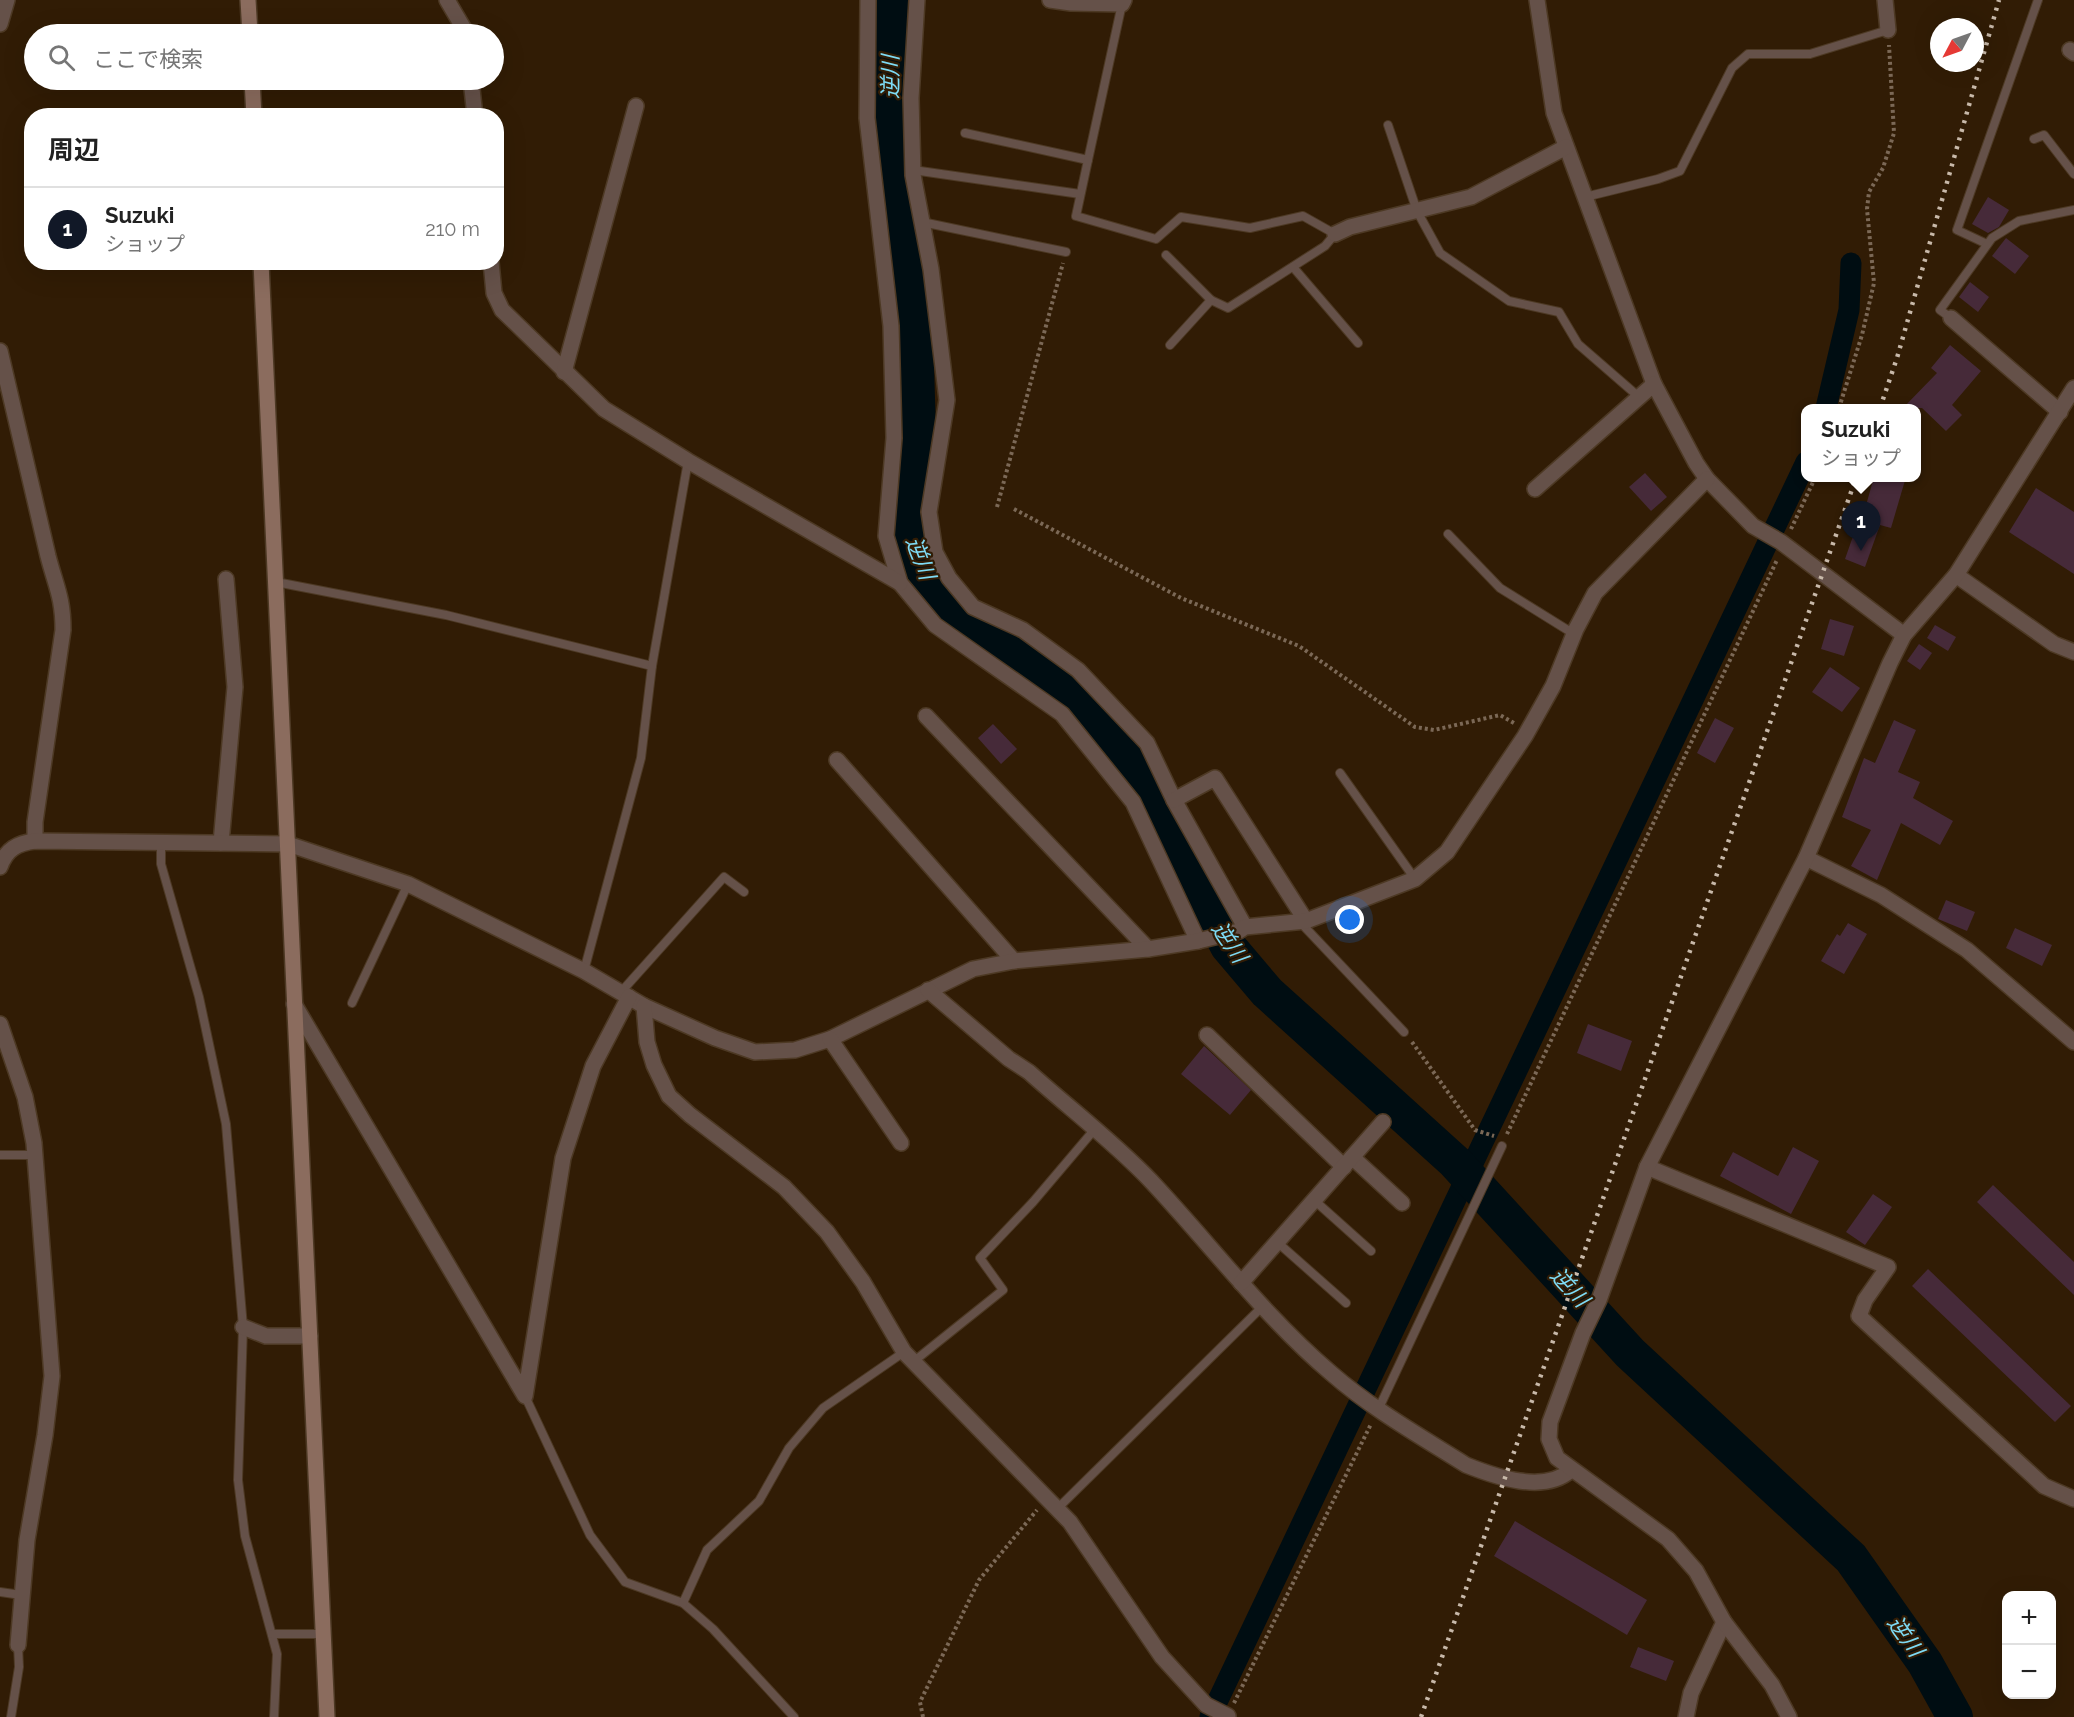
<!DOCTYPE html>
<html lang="ja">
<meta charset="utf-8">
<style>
:root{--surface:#fff;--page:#f2f2f2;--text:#222;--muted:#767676;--line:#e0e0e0;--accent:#111827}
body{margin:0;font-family:Raleway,"Noto Sans JP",sans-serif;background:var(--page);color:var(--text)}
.controls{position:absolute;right:18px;bottom:18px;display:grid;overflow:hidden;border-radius:12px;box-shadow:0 6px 24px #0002}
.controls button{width:54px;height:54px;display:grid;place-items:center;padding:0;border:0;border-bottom:2px solid var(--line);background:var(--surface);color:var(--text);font:30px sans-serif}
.compass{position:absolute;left:1930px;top:18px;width:54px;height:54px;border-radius:50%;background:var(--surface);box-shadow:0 6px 24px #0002;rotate:229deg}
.you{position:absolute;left:1350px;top:920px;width:21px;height:21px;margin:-15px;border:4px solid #fff;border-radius:50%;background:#1a73e8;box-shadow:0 0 0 9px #1a73e833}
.badge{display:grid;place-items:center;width:39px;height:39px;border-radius:50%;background:var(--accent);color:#fff;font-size:20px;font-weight:700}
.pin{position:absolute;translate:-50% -50px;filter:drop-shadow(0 2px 3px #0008)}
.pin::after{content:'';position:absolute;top:32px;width:21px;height:18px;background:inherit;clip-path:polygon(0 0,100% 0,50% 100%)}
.popup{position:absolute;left:1801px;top:404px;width:120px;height:78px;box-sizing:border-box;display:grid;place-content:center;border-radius:12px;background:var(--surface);filter:drop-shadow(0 2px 4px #0005);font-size:20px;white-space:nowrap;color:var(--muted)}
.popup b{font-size:22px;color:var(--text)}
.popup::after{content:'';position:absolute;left:50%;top:100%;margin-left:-12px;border:12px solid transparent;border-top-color:var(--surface)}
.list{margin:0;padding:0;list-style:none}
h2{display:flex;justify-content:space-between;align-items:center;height:78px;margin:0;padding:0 24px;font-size:26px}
h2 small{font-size:20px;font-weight:400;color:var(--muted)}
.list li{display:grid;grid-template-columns:39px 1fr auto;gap:18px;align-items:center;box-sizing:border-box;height:84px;padding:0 24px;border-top:2px solid var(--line)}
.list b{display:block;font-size:22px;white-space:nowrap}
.list p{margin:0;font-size:20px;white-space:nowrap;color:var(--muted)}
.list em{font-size:20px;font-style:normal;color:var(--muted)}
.icon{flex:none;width:33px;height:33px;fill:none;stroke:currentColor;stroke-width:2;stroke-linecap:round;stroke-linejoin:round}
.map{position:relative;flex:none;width:2074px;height:1717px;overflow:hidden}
.search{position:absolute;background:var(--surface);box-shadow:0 6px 24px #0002;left:24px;top:24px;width:480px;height:66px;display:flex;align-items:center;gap:15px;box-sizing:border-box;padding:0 21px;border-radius:33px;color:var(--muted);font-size:22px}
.panel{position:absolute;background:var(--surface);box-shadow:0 6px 24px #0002;left:24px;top:108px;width:480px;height:162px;border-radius:24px}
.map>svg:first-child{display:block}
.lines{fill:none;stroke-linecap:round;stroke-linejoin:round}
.canal{stroke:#000d12;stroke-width:21}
.river{stroke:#000d12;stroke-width:36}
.building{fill:#462a39}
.lane-casing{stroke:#4d3924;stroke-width:10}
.street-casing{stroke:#4d3924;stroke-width:18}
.secondary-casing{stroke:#4d3924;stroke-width:18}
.path{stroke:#7b6856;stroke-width:4;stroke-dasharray:3 3;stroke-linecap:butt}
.lane{stroke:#655149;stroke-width:8}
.street{stroke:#655149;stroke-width:15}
.secondary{stroke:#8b6c5e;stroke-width:15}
.rail{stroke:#c8b9aa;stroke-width:4.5;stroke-dasharray:3 6;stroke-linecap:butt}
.labels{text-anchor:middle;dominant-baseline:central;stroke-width:4.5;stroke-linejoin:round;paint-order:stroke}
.water-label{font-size:22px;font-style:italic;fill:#7edbf5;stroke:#311c05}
</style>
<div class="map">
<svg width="2074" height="1717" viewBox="0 0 2074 1717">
<rect width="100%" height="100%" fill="#311c05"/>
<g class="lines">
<g class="canal">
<path d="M1826,408L1849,310L1851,263"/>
<path d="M1210,1717L1806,462"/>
</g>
<path class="river" d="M891,0L889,96L915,335L918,430L908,521L914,552L926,580L957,612L1003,647L1066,688L1129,759L1228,946L1267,992L1455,1162L1630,1353L1851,1558L1925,1663L1955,1717"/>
</g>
<g class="building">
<path d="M1988,197L2009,210L1999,227L1988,233L1972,224Z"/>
<path d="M2006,238L2029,256L2015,274L1992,256Z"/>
<path d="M1970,282L1989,297L1978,312L1959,297Z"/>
<path d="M1950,345L1981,371L1952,405L1962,415L1946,431L1922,408H1903L1937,373L1931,368Z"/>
<path d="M1645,473L1667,497L1651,511L1629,487Z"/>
<path d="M1874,477H1906L1891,528L1880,525L1865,567L1845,559L1858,522L1861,523Z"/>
<path d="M2036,488L2074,512V574L2009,532Z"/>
<path d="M1830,619L1854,626L1844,656L1821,649Z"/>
<path d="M1935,625L1956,637L1948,651L1927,638Z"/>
<path d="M1919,644L1932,653L1920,670L1907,661Z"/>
<path d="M1830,667L1860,688L1842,712L1812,692Z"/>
<path d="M1715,718L1734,728L1715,763L1697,753Z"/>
<path d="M1894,720L1916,730L1898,772L1920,782L1913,798L1953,821L1940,845L1901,823L1877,880L1851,866L1871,830L1842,817L1864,758L1875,763Z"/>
<path d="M993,724L1017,749L1001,764L978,738Z"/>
<path d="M1946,900L1975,912L1967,931L1938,919Z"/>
<path d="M1848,923L1867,934L1844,974L1821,961L1837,934L1840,936Z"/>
<path d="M2015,928L2052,945L2042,966L2006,948Z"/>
<path d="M1588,1024L1632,1041L1621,1071L1577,1053Z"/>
<path d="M1204,1046L1251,1090L1230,1115L1181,1074Z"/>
<path d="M1793,1147L1819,1161L1791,1214L1720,1176L1733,1152L1778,1176Z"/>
<path d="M1993,1185L2074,1262V1295L1977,1202Z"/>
<path d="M1873,1194L1892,1207L1865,1245L1846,1232Z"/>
<path d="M1928,1269L2071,1406L2055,1422L1912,1286Z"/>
<path d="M1515,1521L1647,1600L1627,1635L1494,1556Z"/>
<path d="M1638,1647L1674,1661L1666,1681L1630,1667Z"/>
</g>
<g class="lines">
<defs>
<g id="lane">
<path d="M1388,125L1417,211L1440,253L1509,301L1559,312L1578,344L1639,397"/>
<path d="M965,133L1088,160L1122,4"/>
<path d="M2034,139L2044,135L2074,174"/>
<path d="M1088,160L1076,216L1156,239L1181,217L1250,228L1303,216L1335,234L1325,246L1228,308L1211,300"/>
<path d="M913,170L1080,194"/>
<path d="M1585,197L1658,179L1680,171L1732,68L1748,54H1810L1888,30"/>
<path d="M922,222L1066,252"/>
<path d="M1987,244L1957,230L2038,0"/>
<path d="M1166,255L1211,300L1170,345"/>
<path d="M1293,267L1358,343"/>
<path d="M1951,318L1940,310L1992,238L2019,221L2074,210"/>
<path d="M1448,534L1500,588L1574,634"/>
<path d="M276,582L446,615L652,666"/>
<path d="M1340,773L1415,879"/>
<path d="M161,842V864L199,997L226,1124L243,1327L238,1480L245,1536L277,1654L274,1717"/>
<path d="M1300,922L1404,1032"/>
<path d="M584,971L641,758L652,666L688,461"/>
<path d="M621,992L724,877L744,892"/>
<path d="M352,1003L408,884"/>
<path d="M0,1155H35"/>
<path d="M1314,1200L1371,1251"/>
<path d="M1277,1242L1346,1303"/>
<path d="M913,1362L1003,1290L980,1258L1033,1202L1094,1130"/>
<path d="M525,1396L590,1535L625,1582L683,1603L713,1629L794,1717"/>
<path d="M1378,1410L1502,1146"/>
<path d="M1057,1509L1263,1306"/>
<path d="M0,1592L21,1595"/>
<path d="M683,1603L707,1550L759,1501L789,1448L823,1408L904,1352"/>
<path d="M272,1634H323"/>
<path d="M11,1717L19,1667L18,1645"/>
</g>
<g id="street">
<path d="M447,0L467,34"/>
<path d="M868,0L867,118L891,326L894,438L886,536L900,583L935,625L1062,714L1133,802L1198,941"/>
<path d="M917,0L911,98L913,175L931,269L947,400L929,512L935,552L949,578L973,607L1023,630L1078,670L1147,743L1174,800L1245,927"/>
<path d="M1050,0L1071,3L1122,4L1124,0"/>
<path d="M1537,0L1554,113L1654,384L1696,463L1707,479L1753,526L1781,542L1904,635"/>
<path d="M1885,0L1888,30"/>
<path d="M0,24L7,0"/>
<path d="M2070,50L2074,53"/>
<path d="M471,80L475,116"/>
<path d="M1335,234L1350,227L1471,197L1566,147"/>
<path d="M491,262L494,293L502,310L604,409L688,461L900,583"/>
<path d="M1951,318L2060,412"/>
<path d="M0,351L48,556C56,587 63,597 63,630L35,822V841"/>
<path d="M564,372L636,106"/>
<path d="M1535,489L1654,384"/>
<path d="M1956,575L2054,644L2074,652"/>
<path d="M926,716L1148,949"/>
<path d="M837,760L1014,961"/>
<path d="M1174,800L1215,778L1306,921"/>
<path d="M221,843L235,687L226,579"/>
<path d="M1806,858L1881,895L1967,950L2074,1042"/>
<path d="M0,867C6,849 18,843 35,841L288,844L408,884L584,971L644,1006L715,1038L755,1052L795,1050L830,1039L973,969L1014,961L1148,949L1198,941L1239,931L1245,927L1306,921L1415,879L1447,852L1525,736L1553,686L1576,629L1595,593L1707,479"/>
<path d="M928,990L1009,1059L1029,1072C1069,1108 1114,1142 1151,1181C1211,1245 1264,1316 1331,1373C1372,1409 1420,1436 1466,1465C1496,1477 1544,1494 1571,1470"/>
<path d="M294,1004L525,1396L563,1158L593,1066L629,997"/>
<path d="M644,1006L647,1042L654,1065L669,1096L690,1115L784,1187L827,1232L863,1282L904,1352L1070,1522L1162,1657L1206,1705L1228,1716"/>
<path d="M0,1024L25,1097L34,1143L52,1376L45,1435L27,1540L18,1645"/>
<path d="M1207,1035L1344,1167"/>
<path d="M830,1039L901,1143"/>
<path d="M1352,1157L1402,1203"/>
<path d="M1647,1167L1888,1267L1865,1300L1859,1316L2044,1486L2074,1499"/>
<path d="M1241,1283L1383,1122"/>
<path d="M243,1327L266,1336H310"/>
<path d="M1686,1717L1691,1693L1724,1622"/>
<path d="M1789,1717L1772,1685L1724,1622L1696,1571L1668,1539L1557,1458L1549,1439L1550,1422L1583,1333L1599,1300L1647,1167L1806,858L1890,663L1904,635L1956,575L2074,388"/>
</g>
<g id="secondary">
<path d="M248,0L250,34"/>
<path d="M252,80L254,116"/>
<path d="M261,262L327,1717"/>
</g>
</defs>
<use href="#lane" class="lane-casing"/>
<use href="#street" class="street-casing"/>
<use href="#secondary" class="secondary-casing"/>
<g class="path">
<path d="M1839,408L1862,335L1874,283L1867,209L1869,192L1883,168L1894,133L1889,45"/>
<path d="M997,507L1063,263"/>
<path d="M1014,509L1181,598L1299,646L1415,727L1434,730L1500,715L1514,723"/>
<path d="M1791,529L1815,478"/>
<path d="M1412,1042L1475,1130L1494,1136"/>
<path d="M1507,1134L1777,560"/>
<path d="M1234,1703L1371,1424"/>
<path d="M923,1717L920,1702L979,1580L1037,1510"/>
</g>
<use href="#lane" class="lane"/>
<use href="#street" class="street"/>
<use href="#secondary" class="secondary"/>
<g class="rail">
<path d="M1880,408L1897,358L1999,0"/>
<path d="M1421,1717L1856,478"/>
</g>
</g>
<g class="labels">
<g class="water-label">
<text transform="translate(890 77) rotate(-90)">逆川</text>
<text transform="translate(921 558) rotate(69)">逆川</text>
<text transform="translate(1230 942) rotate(56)">逆川</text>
<text transform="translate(1570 1287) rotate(47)">逆川</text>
<text transform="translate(1906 1636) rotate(55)">逆川</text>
</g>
</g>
</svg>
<div class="controls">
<button>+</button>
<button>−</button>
</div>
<svg class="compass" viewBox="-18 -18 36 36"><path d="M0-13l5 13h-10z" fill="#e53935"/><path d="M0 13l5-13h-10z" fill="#767676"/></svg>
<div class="you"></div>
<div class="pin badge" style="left:1861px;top:551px">1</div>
<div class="popup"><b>Suzuki</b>ショップ</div>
<div class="search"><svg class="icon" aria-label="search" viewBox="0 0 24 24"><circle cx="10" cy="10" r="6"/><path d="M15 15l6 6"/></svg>ここで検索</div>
<section class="panel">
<h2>周辺<small></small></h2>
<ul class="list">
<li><span class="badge">1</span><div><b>Suzuki</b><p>ショップ</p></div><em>210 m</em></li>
</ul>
</section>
</div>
